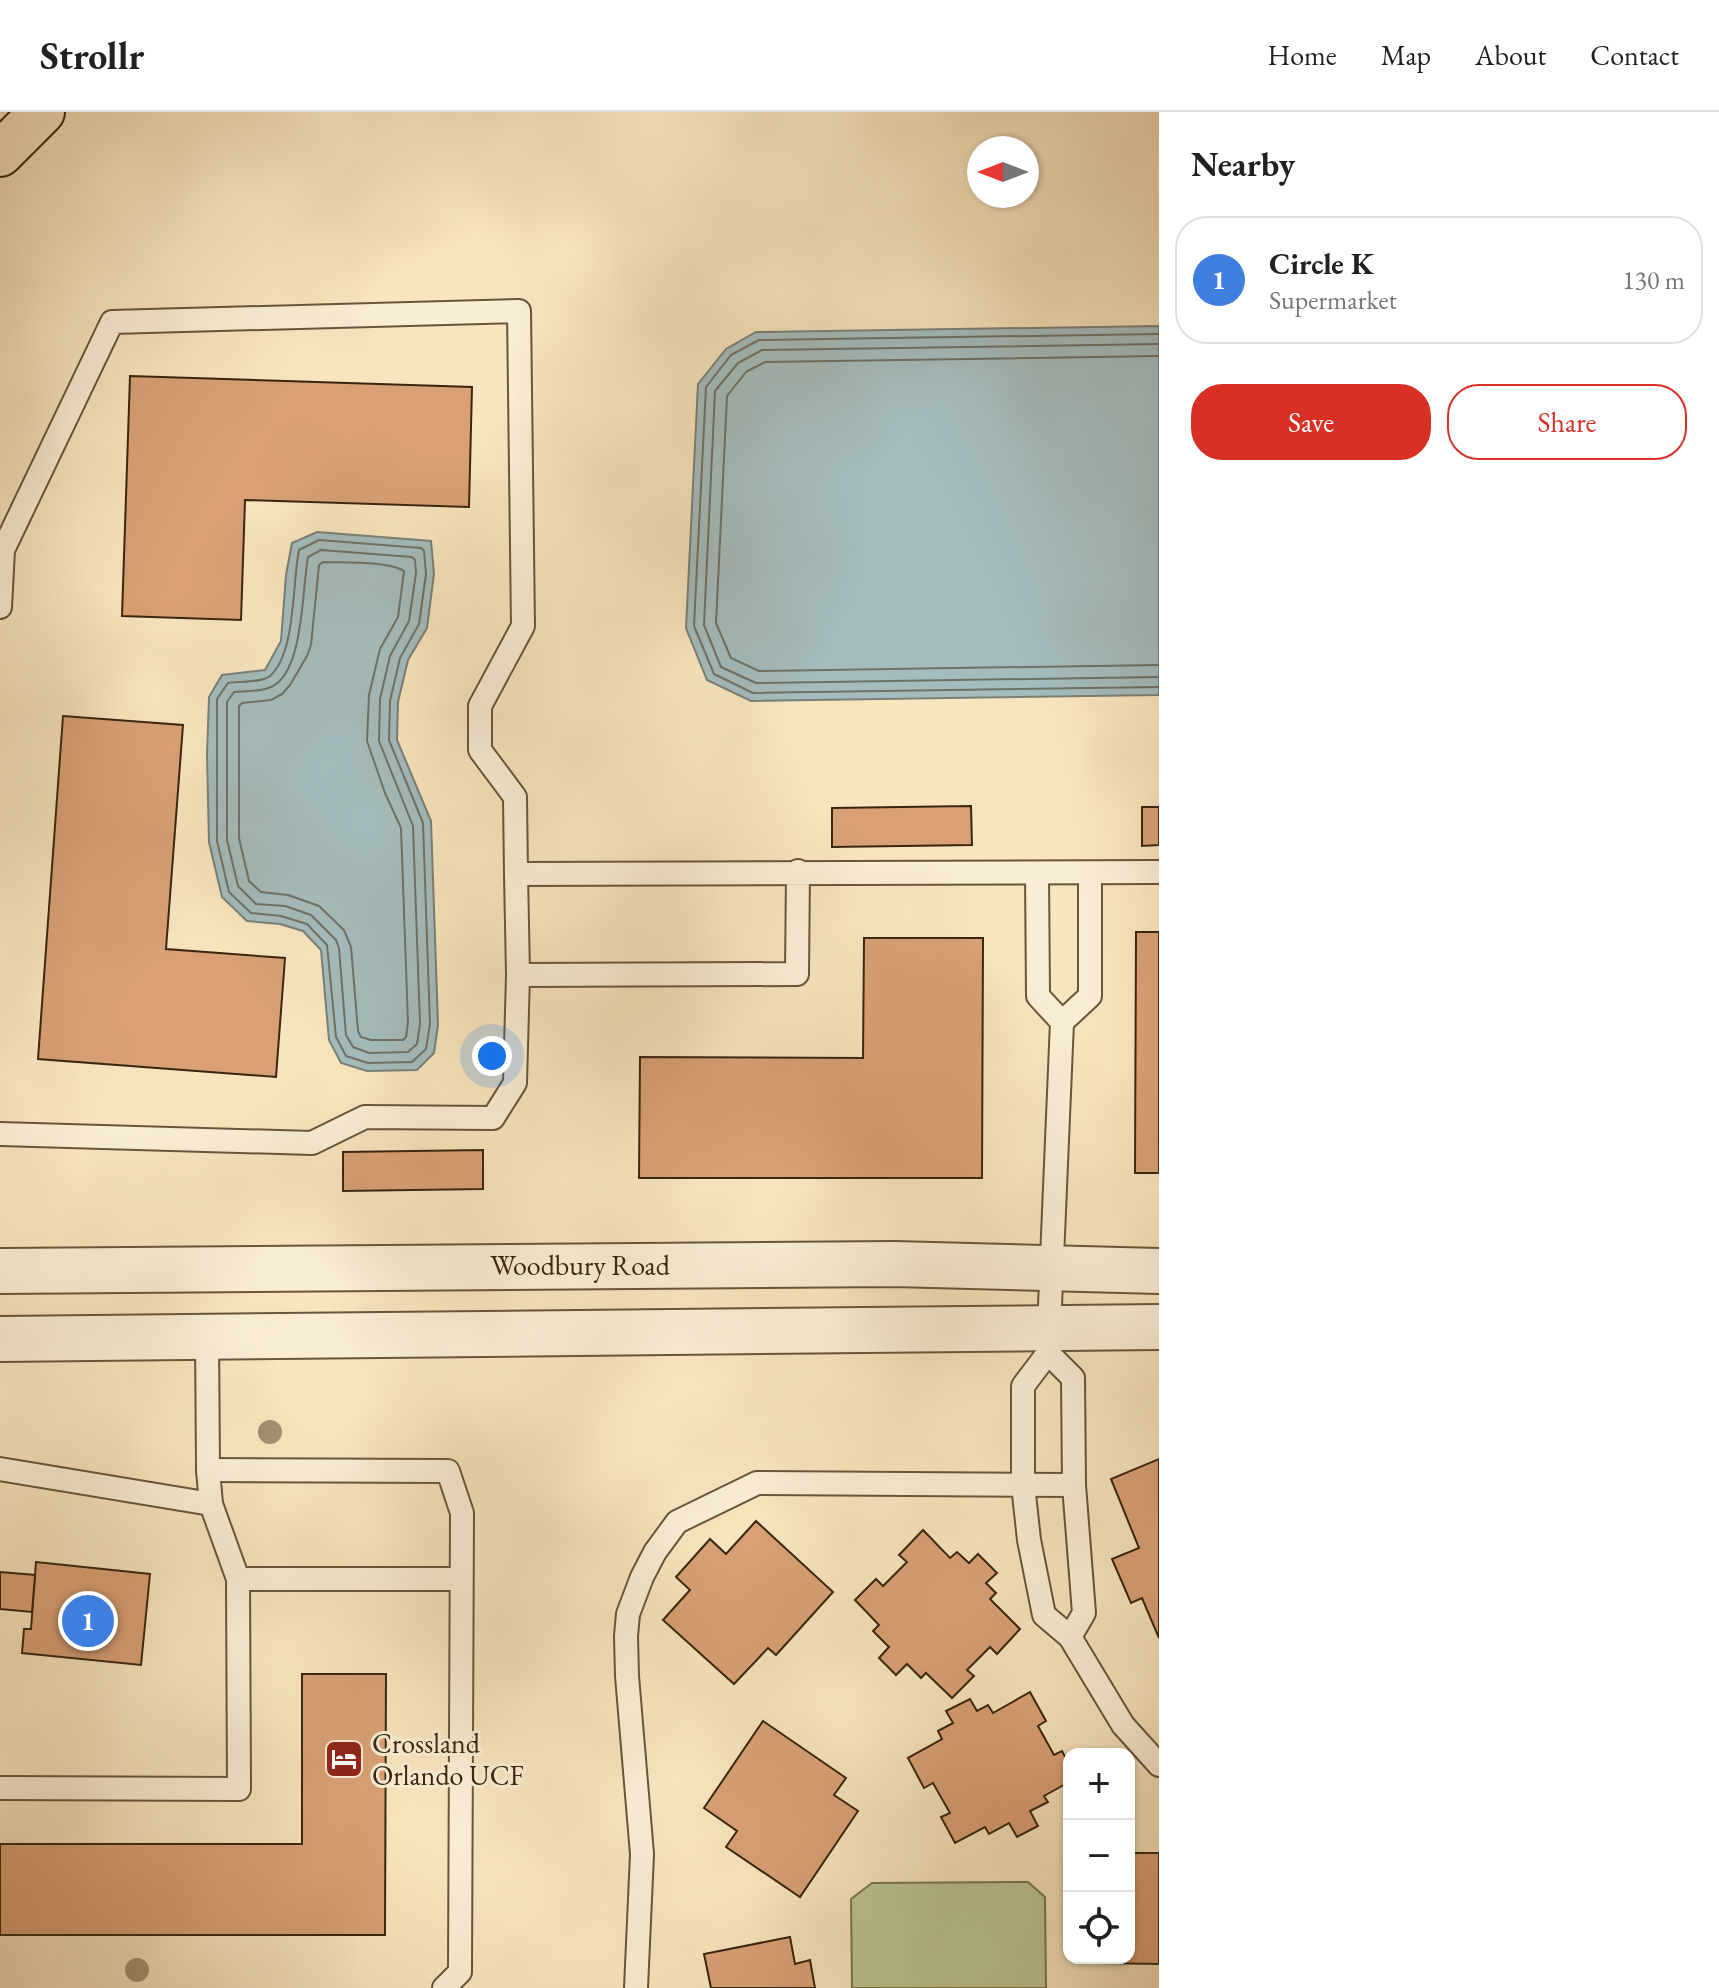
<!DOCTYPE html>
<meta charset="utf-8">
<style>
:root{--surface:#fff;--page:#f6f6f6;--text:#202124;--muted:#757577;--line:#e0e0e0;--accent:#d93025}
body{margin:0;font-family:"EB Garamond",serif;background:var(--page);color:var(--text)}
.controls{position:absolute;right:24px;bottom:24px;display:grid;overflow:hidden;border-radius:16px;box-shadow:0 2px 6px #0004}
.controls button{width:72px;height:72px;display:grid;place-items:center;padding:0;border:0;border-bottom:2px solid var(--line);background:var(--surface);color:var(--text);font:40px sans-serif}
.compass{position:absolute;left:967px;top:24px;width:72px;height:72px;border-radius:50%;background:var(--surface);box-shadow:0 2px 6px #0004;rotate:270deg}
.you{position:absolute;left:492px;top:944px;width:28px;height:28px;margin:-20px;border:6px solid #fff;border-radius:50%;background:#1a73e8;box-shadow:0 0 0 12px #1a73e833}
.badge{display:grid;place-items:center;width:52px;height:52px;border-radius:50%;background:var(--accent);color:#fff;font-size:26px;font-weight:700}
.pin{position:absolute;translate:-50% -50%;border:4px solid #fff;box-shadow:0 2px 8px #0006}
.list{margin:0;padding:0;list-style:none}
h2{display:flex;justify-content:space-between;align-items:center;height:104px;margin:0;padding:0 32px;font-size:34px}
h2 small{font-size:26px;font-weight:400;color:var(--muted)}
.list li{display:grid;grid-template-columns:52px 1fr auto;gap:24px;align-items:center;box-sizing:border-box;height:128px;margin:0 16px 16px;padding:0 16px;border:2px solid var(--line);border-radius:32px}
.list b{display:block;font-size:30px;white-space:nowrap}
.list p{margin:0;font-size:26px;white-space:nowrap;color:var(--muted)}
.list em{font-size:26px;font-style:normal;color:var(--muted)}
.actions{display:flex;gap:16px;padding:24px 32px}
.actions a{flex:1;padding:18px 0;border:2px solid var(--accent);border-radius:32px;text-align:center;font-size:28px;color:var(--accent)}
.actions .main{background:var(--accent);color:#fff}
.icon{flex:none;width:44px;height:44px;fill:none;stroke:currentColor;stroke-width:2;stroke-linecap:round;stroke-linejoin:round}
.map{position:relative;flex:none;width:1159px;height:1876px;overflow:hidden}
header{display:flex;align-items:center;gap:48px;box-sizing:border-box;height:112px;padding:0 40px;background:var(--surface);border-bottom:2px solid var(--line)}
header strong{font-size:38px}
nav{display:flex;gap:44px;margin-inline-start:auto;font-size:28px}
main{display:flex}
aside{flex:1;background:var(--surface)}
.map>svg:first-child{display:block}
.green{fill:#bbc593;stroke:#7a7651;stroke-width:2}
.water{fill:#a4bcbd;stroke:#798077;stroke-width:2}
.lines{fill:none;stroke-linecap:round;stroke-linejoin:round}
.shore{stroke:#6e7166;stroke-width:2}
.building{fill:#d9a075;stroke:#38260f;stroke-width:2}
.service-casing{stroke:#68563b;stroke-width:26}
.tertiary-casing{stroke:#68563b;stroke-width:48}
.motorway-casing{stroke:#38260f;stroke-width:48}
.service{stroke:#faeed5;stroke-width:22}
.tertiary{stroke:#faeed5;stroke-width:44}
.motorway{stroke:#f8e5be;stroke-width:44}
.tree{fill:#a19270}
.labels{text-anchor:middle;dominant-baseline:central;stroke-width:6;stroke-linejoin:round;paint-order:stroke}
.street-label{font-size:28px;fill:#38260f;stroke:#faeed5}
.poi-label{font-size:28px;fill:#38260f;stroke:#faeed5;text-anchor:start}
</style>
<header>
<strong>Strollr</strong>
<nav><a>Home</a><a>Map</a><a>About</a><a>Contact</a></nav>
</header>
<main>
<div class="map">
<svg width="1159" height="1876" viewBox="0 0 1159 1876">
<rect width="100%" height="100%" fill="#f8e5be"/>
<filter id="stains"><feTurbulence type="fractalNoise" baseFrequency=".0025" numOctaves="4"/><feColorMatrix values="0 0 0 0 .2 0 0 0 0 .09 0 0 0 0 .02 0 0 0 .5 -.17"/></filter>
<radialGradient id="worn" r=".72"><stop offset=".6" stop-color="#630" stop-opacity="0"/><stop offset="1" stop-color="#630" stop-opacity=".3"/></radialGradient>
<path class="green" d="M1028,1770L1045,1785L1046,1876H852L851,1787L872,1771Z"/>
<g class="water">
<path d="M1159,214V583L751,589L707,568L686,516L698,272L726,237L756,220Z"/>
<path d="M317,420L431,429L434,462L427,516L408,548L398,590L397,628L431,709L438,913L434,941L417,958L367,959L341,951L329,928L321,838L303,819L280,812L247,809L222,785L209,730L207,643L209,585L222,563L265,558L281,529L286,463L292,431Z"/>
</g>
<g class="lines">
<g class="shore">
<path d="M1159,222L759,228L731,243L706,275L694,514L714,562L753,581L1159,575"/>
<path d="M1159,232L762,238L738,251L715,279L704,513L721,555L756,571L1159,565"/>
<path d="M1159,244L765,250L746,260L727,284L716,511L731,546L759,559L1159,553"/>
<path d="M319,428L421,436L424,439L426,462L419,512L400,546L390,589L389,628L423,711L430,912L426,937L412,950L368,951L346,944L336,925L327,833L307,812L281,804L251,801L229,780L217,729V587L228,571C238,569 262,571 270,564C296,541 292,472 299,438Z"/>
<path d="M321,438L412,445L415,448L416,461L409,509L390,544L380,587L379,629L413,714L420,912L417,932L408,940L369,941L353,935L346,923L339,836L336,828L311,803L285,794L256,792L238,774L227,728V590L234,580C245,579 260,580 271,575C304,561 302,476 308,445Z"/>
<path d="M323,450C344,451 388,449 404,459L398,505L380,537L369,583L367,629L385,681L401,716L408,911L406,925L403,928H371L361,925L358,919L351,835L344,818L319,794L288,783L261,780L249,769L239,726V594L242,591L271,588L282,582L290,573L307,544L311,533L319,453Z"/>
</g>
</g>
<g class="building">
<path d="M130,264L472,275L469,395L245,388L241,508L122,504Z"/>
<path d="M63,604L183,613L166,837L285,846L276,965L38,947Z"/>
<path d="M971,694L972,733L832,735V696Z"/>
<path d="M1142,695H1159V733L1142,734Z"/>
<path d="M1136,820H1159V1061H1135Z"/>
<path d="M864,826H983L982,1066H639L640,945L863,946Z"/>
<path d="M483,1038V1077L343,1079V1040Z"/>
<path d="M1159,1347V1526L1142,1486L1131,1491L1112,1447L1139,1436L1111,1367Z"/>
<path d="M756,1409L833,1480L776,1543L768,1536L734,1572L663,1508L690,1478L676,1465L710,1427L726,1442Z"/>
<path d="M923,1418L950,1446L957,1440L969,1451L978,1442L997,1461L986,1471L996,1481L990,1487L1020,1517L997,1542L990,1535L967,1558L974,1564L952,1586L926,1561L921,1566L907,1552L896,1563L879,1546L889,1535L873,1519L879,1513L855,1488L876,1467L883,1474L907,1450L899,1443Z"/>
<path d="M36,1450L150,1462L141,1553L22,1541L24,1517H31Z"/>
<path d="M0,1460L35,1463L32,1500L0,1497Z"/>
<path d="M302,1562H386L385,1823H0V1732H302Z"/>
<path d="M1030,1580L1046,1609L1038,1614L1054,1643L1062,1639L1069,1652V1670L1044,1684L1048,1690L1030,1699L1038,1714L1017,1725L1009,1711L989,1722L985,1715L955,1731L941,1705L950,1701L933,1671L924,1676L908,1646L942,1627L938,1619L953,1611L946,1599L970,1587L977,1599L988,1593L993,1601Z"/>
<path d="M763,1609L846,1666L834,1683L858,1699L800,1785L726,1735L737,1719L704,1696Z"/>
<path d="M1129,1741H1159V1852L1100,1851V1846H1129Z"/>
<path d="M790,1825L795,1852L810,1848L815,1876H711L704,1842Z"/>
</g>
<g class="lines">
<defs>
<g id="service">
<path d="M0,495L3,438L112,210L519,199L523,514L480,594V638L515,685L516,762"/>
<path d="M798,759L797,862L518,863L516,762L1159,760"/>
<path d="M1037,761L1038,884L1062,910L1048,1241L1023,1274V1373L1029,1428L1044,1503L1070,1525L1123,1613L1159,1653"/>
<path d="M1062,910L1090,884V761"/>
<path d="M0,1022L312,1031L365,1005L493,1006L515,971L518,863"/>
<path d="M1048,1241L1073,1266L1074,1373L1084,1501L1070,1525"/>
<path d="M0,1357L211,1392L208,1358L207,1225"/>
<path d="M208,1358L448,1359L462,1401L460,1860L444,1876"/>
<path d="M238,1467H461"/>
<path d="M0,1676L239,1677L238,1467L211,1392"/>
<path d="M636,1876L642,1742L627,1564L626,1524L628,1502L642,1465L655,1440L677,1410L757,1371L1074,1373"/>
</g>
<g id="tertiary">
<path d="M0,1159L894,1152L1159,1159"/>
<path d="M0,1227L1159,1215"/>
</g>
<path id="motorway" d="M0,42L42,0"/>
</defs>
<use href="#service" class="service-casing"/>
<use href="#tertiary" class="tertiary-casing"/>
<use href="#motorway" class="motorway-casing"/>
<use href="#service" class="service"/>
<use href="#tertiary" class="tertiary"/>
<use href="#motorway" class="motorway"/>
</g>
<g class="tree">
<circle cx="270" cy="1320" r="12"/>
<circle cx="137" cy="1858" r="12"/>
</g>
<defs>
<symbol id="hotel-square" viewBox="-11 -11 22 22"><rect x="-9" y="-9" width="18" height="18" rx="4" fill="#8f2418" stroke="#faeed5"/><path d="M-6-4.5h1.5V1H6V5H4.5V3h-9V5H-6ZM-4 0a1.8 1.8 0 1 1 3.6 0ZM.5 0V-2.5h3Q6-2.5 6 0Z" fill="#fff"/></symbol>
</defs>
<g fill-rule="evenodd">
<use href="#hotel-square" x="322" y="1625" width="44" height="44"/>
</g>
<g class="labels">
<g class="street-label">
<text x="580" y="1153">Woodbury Road</text>
</g>
<g class="poi-label">
<text x="372" y="1631">Crossland<tspan x="372" dy="32">Orlando UCF</tspan></text>
</g>
</g>
<rect width="100%" height="100%" filter="url(#stains)"/>
<rect width="100%" height="100%" fill="url(#worn)"/>
</svg>
<div class="controls">
<button>+</button>
<button>−</button>
<button><svg class="icon" aria-label="locate" viewBox="0 0 24 24"><circle cx="12" cy="12" r="6"/><path d="M12 2v4M12 18v4M2 12h4M18 12h4"/></svg></button>
</div>
<svg class="compass" viewBox="-18 -18 36 36"><path d="M0-13l5 13h-10z" fill="#e53935"/><path d="M0 13l5-13h-10z" fill="#757577"/></svg>
<div class="you"></div>
<div class="pin badge" style="left:88px;top:1509px;background:#3f7fe0">1</div>
</div>
<aside>
<h2>Nearby<small></small></h2>
<ul class="list">
<li><span class="badge" style="background:#3f7fe0">1</span><div><b>Circle K</b><p>Supermarket</p></div><em>130 m</em></li>
</ul>
<div class="actions"><a class="main">Save</a><a>Share</a></div>
</aside>
</main>
